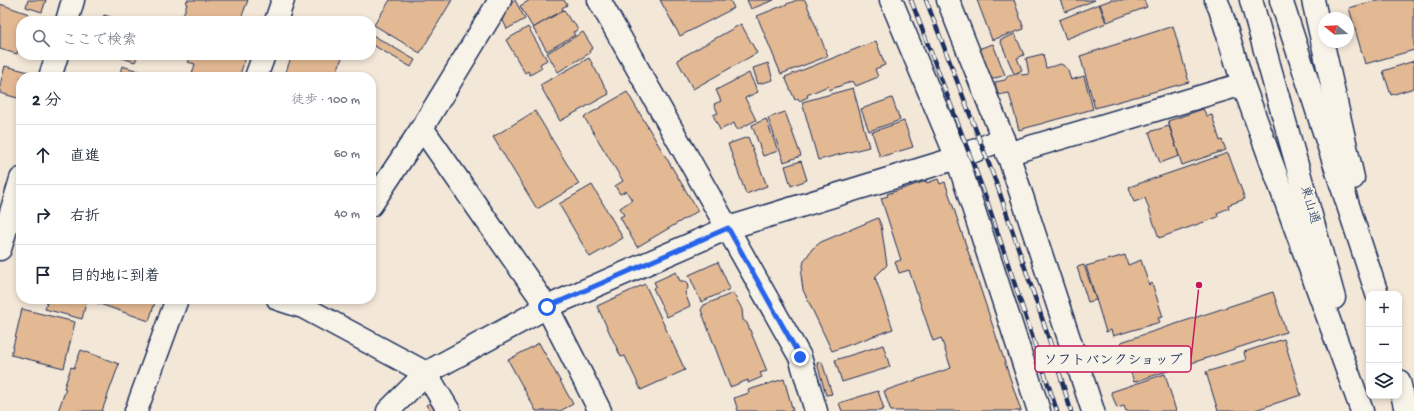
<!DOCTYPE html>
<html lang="ja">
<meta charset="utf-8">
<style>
:root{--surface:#fff;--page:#f6f6f7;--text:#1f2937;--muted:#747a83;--line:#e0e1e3}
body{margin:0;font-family:"Gochi Hand","Klee One",sans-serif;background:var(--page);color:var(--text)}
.controls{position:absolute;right:12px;bottom:12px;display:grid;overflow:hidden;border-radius:8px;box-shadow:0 2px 6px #0003}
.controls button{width:36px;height:36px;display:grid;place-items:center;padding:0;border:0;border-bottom:1px solid var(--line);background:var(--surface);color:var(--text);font:20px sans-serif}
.compass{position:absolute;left:1318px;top:12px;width:36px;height:36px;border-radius:50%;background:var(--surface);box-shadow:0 2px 6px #0003;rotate:288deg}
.stop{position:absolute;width:12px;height:12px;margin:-9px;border:3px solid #2563eb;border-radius:50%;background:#fff}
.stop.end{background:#2563eb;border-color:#fff;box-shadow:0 1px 4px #0008}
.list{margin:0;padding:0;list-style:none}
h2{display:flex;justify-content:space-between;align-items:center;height:52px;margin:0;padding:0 16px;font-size:17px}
h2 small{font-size:13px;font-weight:400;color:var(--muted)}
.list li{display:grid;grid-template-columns:26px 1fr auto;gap:12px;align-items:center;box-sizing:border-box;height:60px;padding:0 16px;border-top:1px solid var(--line)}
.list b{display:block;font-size:15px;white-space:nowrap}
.list em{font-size:13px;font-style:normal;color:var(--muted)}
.icon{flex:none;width:22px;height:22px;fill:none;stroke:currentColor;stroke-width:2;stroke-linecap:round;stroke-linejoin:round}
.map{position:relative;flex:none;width:1414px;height:411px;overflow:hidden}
.search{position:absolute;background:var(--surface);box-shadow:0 2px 6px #0003;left:16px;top:16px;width:360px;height:44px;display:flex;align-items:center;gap:10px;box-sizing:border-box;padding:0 14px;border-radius:16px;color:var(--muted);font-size:15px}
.panel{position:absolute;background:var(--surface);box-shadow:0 2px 6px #0003;left:16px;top:72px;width:360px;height:232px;border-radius:16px}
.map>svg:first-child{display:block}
.building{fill:#e3b993;stroke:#1b2f5e}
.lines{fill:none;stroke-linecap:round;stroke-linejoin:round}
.street-casing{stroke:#1b2f5e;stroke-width:25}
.secondary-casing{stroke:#1b2f5e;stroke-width:25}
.primary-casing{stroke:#1b2f5e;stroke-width:25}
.street{stroke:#f7f3e8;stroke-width:22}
.secondary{stroke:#f7f3e8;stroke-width:22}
.primary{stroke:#f7f3e8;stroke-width:22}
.rail-casing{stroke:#1b2f5e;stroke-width:4.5}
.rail{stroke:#f7f3e8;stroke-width:3;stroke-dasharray:9;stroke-linecap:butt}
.route{stroke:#2563eb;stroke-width:5}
.labels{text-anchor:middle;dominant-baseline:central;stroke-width:4;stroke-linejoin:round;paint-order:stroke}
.street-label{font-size:13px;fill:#1b2f5e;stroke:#f7f3e8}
.leader{fill:none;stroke:#c2185b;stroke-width:1.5}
.callout-dot{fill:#c2185b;stroke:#f7f3e8;stroke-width:1.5}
.callout{fill:#f7f3e8;stroke:#c2185b;stroke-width:1.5}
.callout-label{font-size:14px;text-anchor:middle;font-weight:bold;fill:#1b2f5e}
</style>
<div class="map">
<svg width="1414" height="411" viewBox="0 0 1414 411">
<rect width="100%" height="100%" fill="#f3e7d7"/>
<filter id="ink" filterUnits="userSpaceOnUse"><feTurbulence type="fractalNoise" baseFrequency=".025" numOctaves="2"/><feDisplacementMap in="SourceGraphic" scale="8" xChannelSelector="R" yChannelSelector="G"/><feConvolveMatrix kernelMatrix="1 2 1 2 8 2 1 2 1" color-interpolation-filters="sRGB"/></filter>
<g filter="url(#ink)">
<g class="building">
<path d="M28,0H46L42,12L26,7Z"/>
<path d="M187,0H248L240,21H181L187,4H186Z"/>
<path d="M390,0H452L420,53L374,25Z"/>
<path d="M515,0L525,19L507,29L500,14L508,10L506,5Z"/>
<path d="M530,0H564L567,5L562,8L563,10L533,28L520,6Z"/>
<path d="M660,0H730L734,8L680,36Z"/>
<path d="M747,0H774L751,9Z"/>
<path d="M797,0H805L828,56L781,74L757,16Z"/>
<path d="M977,0H1014L1024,29L992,40Z"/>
<path d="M1060,0H1095L1065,12Z"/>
<path d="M1111,0H1144L1147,7L1107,22L1100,4Z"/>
<path d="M1377,0H1414V50L1365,64L1349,8Z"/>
<path d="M0,4L29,14L27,21H21V41L17,54L0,49Z"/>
<path d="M1099,4L1106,23L1066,39L1059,20Z"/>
<path d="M564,10L571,22L573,21L578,30L573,32L575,35L547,51L533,28Z"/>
<path d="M104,15L123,21H102Z"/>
<path d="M741,24L757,53L693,89L677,60Z"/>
<path d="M1173,26L1189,82L1095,108L1080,56Z"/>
<path d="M528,27L547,60L540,64L542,68L530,75L528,71L525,73L506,40Z"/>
<path d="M583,32L593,48L589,51L590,53L558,72L547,53Z"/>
<path d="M371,34L415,60L411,67L371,44Z"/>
<path d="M1015,34L1024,55L1017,58L1022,70L1014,74L1000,40Z"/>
<path d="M876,41L885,65L875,69L878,77L856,86L853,81L829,90L828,86L807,95L808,97L799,101L798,98L795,100L785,77Z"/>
<path d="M993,44L1005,75L989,80L978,49Z"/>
<path d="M1043,54L1046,68L1061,64L1067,68L1071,80L1084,76L1093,109L1019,130L1009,93L998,95L995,82L1005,80L1008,76L1021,73L1022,75L1029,74L1026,58Z"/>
<path d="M113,55H138L135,62Z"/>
<path d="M191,55H241L246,57L239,77H191L195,64L188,62Z"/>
<path d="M292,55H343L335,77H284Z"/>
<path d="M589,58L609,94L560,121L540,85Z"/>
<path d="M1414,61V88L1391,95L1383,71Z"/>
<path d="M768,63L773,80L758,84L753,68Z"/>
<path d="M5,66L29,72L28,77H21V99L0,93V85Z"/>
<path d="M122,66L159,77H119Z"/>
<path d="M749,73L758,92L745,98L756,120L737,130L734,123L720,130L713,115L718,113L714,104L721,101L716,90Z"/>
<path d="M853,88L869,147L818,160L802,102Z"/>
<path d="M627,92L698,211L637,247L620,217L624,215L620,208L632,200L626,191L620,194L615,186L623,181L584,117Z"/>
<path d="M892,98L900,120L869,131L861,109Z"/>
<path d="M1203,109L1207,116L1212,115L1220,141L1222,140L1226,150L1182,165L1168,121Z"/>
<path d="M535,111L579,184L537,209L493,137Z"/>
<path d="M785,112L801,156L784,162L768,118Z"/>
<path d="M766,119L778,151L763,156L752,125Z"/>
<path d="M904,121L913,147L880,157L872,132Z"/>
<path d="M1169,126L1179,156L1160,163L1149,132Z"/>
<path d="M748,137L767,186L746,194L728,144Z"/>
<path d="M1228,153L1245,199L1228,205L1229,208L1217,213L1218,217L1159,238L1145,198L1134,202L1129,187Z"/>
<path d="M801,161L807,180L791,186L785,166Z"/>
<path d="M938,179L940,184L945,182L1021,411H891L884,391L951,368L941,338L933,341L909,270L899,273L895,262L901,260L881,198L888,196L887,194L926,181L927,183Z"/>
<path d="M592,185L623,238L590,257L559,204Z"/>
<path d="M878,218L881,225L887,265L875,277L893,329L832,351L803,290L801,275L804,261L812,249L821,242Z"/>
<path d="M1125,255L1128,265L1141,260L1149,285L1152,283L1163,317L1158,318L1160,322L1113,336L1111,330L1106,332L1086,266Z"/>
<path d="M718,262L730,289L701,302L689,275Z"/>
<path d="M1084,265L1096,300L1088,302L1077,267Z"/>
<path d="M676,272L680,281H685L687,283L688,288L685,293L690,306L667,317L653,288L656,286L654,282Z"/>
<path d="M645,284L685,370L641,390L625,356L621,357L597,306Z"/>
<path d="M1273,292L1286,332L1134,382L1121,342Z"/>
<path d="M733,293L742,309L743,320L747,323L767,371L760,373L762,377L748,383V380L730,387L701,310L704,305Z"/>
<path d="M48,299H87L82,319L45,309Z"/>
<path d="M99,299H156L149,321L97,303Z"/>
<path d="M22,309L75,322L64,368L11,355Z"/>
<path d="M1284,339L1301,395L1252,411H1218L1206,372L1246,360L1244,352Z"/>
<path d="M539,343L573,404L560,411H536L508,360Z"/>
<path d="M883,345L890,367L842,382L835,360Z"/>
<path d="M81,350L119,364L102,411H58L66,389L64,388L71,367L74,368Z"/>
<path d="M822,362L832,394L826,395L817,363Z"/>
<path d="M1165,374L1176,411H1126L1124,406L1117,408L1111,392Z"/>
<path d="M784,379L793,411H738L734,398L749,393L748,390Z"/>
<path d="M878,391L884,409L880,411H842L839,403Z"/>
<path d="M432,402L437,411H430L426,405Z"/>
</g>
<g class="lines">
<defs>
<g id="street">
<path d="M599,0L800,357L816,411"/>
<path d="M891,0L957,158L1039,411"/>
<path d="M948,0L1003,139L1093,411"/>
<path d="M276,21L283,0"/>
<path d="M256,77L264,55"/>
<path d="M422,128L547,307L600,411"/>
<path d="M1007,154L1243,84"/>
<path d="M371,205L422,128L500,0"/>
<path d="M278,299L303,307L426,373L449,411"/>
<path d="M136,411L177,299"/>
<path d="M388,411L426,373L547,307L728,228L957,158L1003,139"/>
</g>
<g id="secondary">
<path d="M67,21L73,0"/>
<path d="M50,77L57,55"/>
<path d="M0,249L21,179"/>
</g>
<g id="primary">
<path d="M1216,0L1220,9L1243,84L1362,411"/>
<path d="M1251,0L1334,298"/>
<path d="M1281,0L1377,294"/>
<path d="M1313,0L1353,178"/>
<path d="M1399,381L1406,411"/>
</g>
</defs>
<use href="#street" class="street-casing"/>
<use href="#secondary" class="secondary-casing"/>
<use href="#primary" class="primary-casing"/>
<use href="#street" class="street"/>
<use href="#secondary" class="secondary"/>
<use href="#primary" class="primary"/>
<defs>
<g id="rail">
<path d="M911,0L985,195L1057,411"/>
<path d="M926,0L997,185L1051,345L1071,411"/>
</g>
</defs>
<use href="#rail" class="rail-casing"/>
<use href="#rail" class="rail"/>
</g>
</g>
<g class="lines" filter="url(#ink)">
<path class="route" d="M547,307L728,228L800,357"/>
</g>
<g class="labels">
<g class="street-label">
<text transform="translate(1309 205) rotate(74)">東山通</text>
</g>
</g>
<path class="leader" d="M1199 285L1191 359"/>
<circle class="callout-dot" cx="1199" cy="285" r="4"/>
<rect class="callout" x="1035" y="346" width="156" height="26" rx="4"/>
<g class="callout-label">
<text x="1113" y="364">ソフトバンクショップ</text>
</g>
</svg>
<div class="controls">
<button>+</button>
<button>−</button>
<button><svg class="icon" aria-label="layers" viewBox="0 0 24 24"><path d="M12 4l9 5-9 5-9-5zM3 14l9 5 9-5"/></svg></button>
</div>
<svg class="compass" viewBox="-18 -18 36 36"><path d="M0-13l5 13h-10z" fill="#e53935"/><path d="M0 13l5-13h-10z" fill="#747a83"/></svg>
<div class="stop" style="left:547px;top:307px"></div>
<div class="stop end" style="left:800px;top:357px"></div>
<div class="search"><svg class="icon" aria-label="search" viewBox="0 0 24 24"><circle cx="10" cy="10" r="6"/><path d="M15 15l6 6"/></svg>ここで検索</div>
<section class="panel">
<h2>2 分<small>徒歩 · 100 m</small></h2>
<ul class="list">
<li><svg class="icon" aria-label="ahead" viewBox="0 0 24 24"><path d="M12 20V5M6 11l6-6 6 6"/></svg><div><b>直進</b></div><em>60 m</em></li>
<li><svg class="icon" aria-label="right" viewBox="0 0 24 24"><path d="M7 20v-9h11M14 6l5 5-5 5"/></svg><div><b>右折</b></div><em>40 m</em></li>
<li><svg class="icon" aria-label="arrive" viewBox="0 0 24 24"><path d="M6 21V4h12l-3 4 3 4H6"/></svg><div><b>目的地に到着</b></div></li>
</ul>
</section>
</div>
